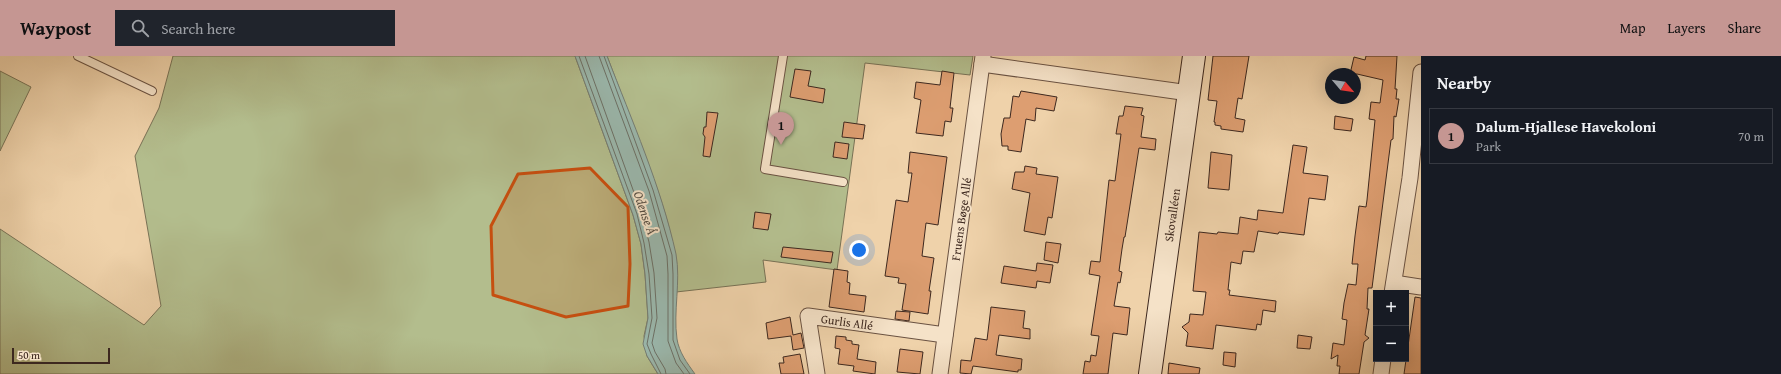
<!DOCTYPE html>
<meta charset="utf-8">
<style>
:root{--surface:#171b24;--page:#20242c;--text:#f1f3f6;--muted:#9ea1a6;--line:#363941;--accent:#c59692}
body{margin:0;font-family:"Gentium Book Plus",serif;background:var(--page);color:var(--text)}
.controls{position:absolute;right:12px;bottom:12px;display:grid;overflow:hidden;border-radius:0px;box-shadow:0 4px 16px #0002}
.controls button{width:36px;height:36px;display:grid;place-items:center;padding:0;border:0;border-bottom:1px solid var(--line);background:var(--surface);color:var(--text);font:20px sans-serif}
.compass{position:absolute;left:1325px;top:12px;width:36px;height:36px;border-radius:50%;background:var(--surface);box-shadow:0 4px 16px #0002;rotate:119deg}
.scale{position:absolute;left:12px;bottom:10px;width:98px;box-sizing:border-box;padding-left:4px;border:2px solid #3d281f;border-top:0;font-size:11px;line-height:14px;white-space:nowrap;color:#3d281f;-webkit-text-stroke:3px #f5e2c8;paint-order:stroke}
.you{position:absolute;left:859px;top:194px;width:14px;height:14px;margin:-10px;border:3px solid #fff;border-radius:50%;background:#1a73e8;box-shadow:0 0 0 6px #1a73e833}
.badge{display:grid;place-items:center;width:26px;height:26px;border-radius:50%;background:var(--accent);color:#111;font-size:13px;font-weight:700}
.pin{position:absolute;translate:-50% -33px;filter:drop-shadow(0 1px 2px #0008)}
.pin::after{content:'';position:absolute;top:21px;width:14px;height:12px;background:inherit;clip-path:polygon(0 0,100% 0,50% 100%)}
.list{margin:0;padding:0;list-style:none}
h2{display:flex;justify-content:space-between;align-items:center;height:52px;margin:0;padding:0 16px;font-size:17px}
h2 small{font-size:13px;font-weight:400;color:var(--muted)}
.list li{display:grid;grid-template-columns:26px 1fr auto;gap:12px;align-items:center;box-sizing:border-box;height:56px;margin:0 8px 8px;padding:0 8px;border:1px solid var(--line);border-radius:0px}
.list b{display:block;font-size:15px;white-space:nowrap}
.list p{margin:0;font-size:13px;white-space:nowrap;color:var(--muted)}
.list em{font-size:13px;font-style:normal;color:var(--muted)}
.icon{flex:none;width:22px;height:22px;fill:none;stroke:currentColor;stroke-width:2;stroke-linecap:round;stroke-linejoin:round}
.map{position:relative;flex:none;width:1421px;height:318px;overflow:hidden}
header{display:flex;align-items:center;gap:24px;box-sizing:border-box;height:56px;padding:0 20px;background:var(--accent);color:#111}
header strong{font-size:19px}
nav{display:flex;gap:22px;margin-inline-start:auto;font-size:14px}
.search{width:280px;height:36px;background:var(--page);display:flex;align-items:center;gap:10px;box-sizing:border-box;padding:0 14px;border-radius:0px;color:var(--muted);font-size:15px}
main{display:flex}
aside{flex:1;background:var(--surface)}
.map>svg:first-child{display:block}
.green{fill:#b3bd8d;stroke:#787256}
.water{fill:#9ab7ac;stroke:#757e74}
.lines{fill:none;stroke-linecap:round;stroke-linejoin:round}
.shore{stroke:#6c7066;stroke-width:1}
.building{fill:#dd9e71;stroke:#3d281f}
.lane-casing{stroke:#6a5242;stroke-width:10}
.street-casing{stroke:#6a5242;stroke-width:17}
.secondary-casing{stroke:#3d281f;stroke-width:24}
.lane{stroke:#f5e2c8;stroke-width:8}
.street{stroke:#f5e2c8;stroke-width:15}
.secondary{stroke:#f5e2c8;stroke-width:22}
.marked{fill:#c64f10;fill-opacity:0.2;stroke:#c64f10;stroke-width:3;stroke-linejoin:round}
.labels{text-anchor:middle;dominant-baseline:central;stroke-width:4;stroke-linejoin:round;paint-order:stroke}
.street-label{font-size:12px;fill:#3d281f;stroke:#f5e2c8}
.water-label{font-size:13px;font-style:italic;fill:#544c42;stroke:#f5e2c8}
</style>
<header>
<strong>Waypost</strong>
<div class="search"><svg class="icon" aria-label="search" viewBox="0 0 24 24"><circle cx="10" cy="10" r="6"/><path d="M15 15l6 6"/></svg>Search here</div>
<nav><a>Map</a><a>Layers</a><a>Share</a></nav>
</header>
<main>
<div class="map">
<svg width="1421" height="318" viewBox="0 0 1421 318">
<rect width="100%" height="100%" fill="#efd2aa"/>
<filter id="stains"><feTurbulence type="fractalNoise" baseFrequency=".005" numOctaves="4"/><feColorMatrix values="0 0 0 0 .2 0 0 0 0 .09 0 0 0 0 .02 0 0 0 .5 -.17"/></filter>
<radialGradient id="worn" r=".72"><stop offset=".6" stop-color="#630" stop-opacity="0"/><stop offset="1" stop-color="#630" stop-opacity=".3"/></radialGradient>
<g class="green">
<path d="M173,0H575L633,159L641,188L645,218L648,262L644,280L647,300L658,318H0V173L144,269L161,250L135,100L159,52Z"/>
<path d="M607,0H973L970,19L865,7L837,214L763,204L766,226L676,236C679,188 660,140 643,95C631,63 619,32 607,0Z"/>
<path d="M0,15L31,31L0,95Z"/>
</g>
<path class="water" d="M575,0H607C632,65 661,130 676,198C681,226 673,255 677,283C679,296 687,307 695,318H658L647,300L643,288L648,262L645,218L641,188L633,159Z"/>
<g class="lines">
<g class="shore">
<path d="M579,0L637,158L644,187L649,218L652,262L647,288L651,298L661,318"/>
<path d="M585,0L641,156L649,186L654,217L657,262L652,287L655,296L665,313L666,318"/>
<path d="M599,0L649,135L667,200L668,218V285L676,307L684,318"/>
<path d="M604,0L653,134L672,199L673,218V284L680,304L690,318"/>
</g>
</g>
<g class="building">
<path d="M1213,0H1249L1242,43L1238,42L1235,62L1245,64L1243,76L1221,73V70L1215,69V66H1214L1217,45L1208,44Z"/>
<path d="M1366,0H1397L1395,33H1397L1396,43H1399L1396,61L1394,60L1393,83L1391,84L1372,232H1368L1367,253H1369L1365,279L1369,282L1364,286L1359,318H1339L1340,310H1337L1338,299L1331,303L1333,287L1344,289L1347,264L1342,263L1344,247L1348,228L1356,229L1358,208H1352L1355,180L1359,150L1366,151L1367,144L1375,64L1369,63L1371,46L1380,47L1383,24L1357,18H1350L1354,1L1365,4Z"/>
<path d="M795,13L811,15L808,30L825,33L823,47L790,41Z"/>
<path d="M942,15L954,17L950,52H953L951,66L945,65L943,80L916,77L921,44L914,42L916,26L940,29Z"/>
<path d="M1021,35L1057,41L1054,55L1036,52L1035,65L1026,63L1021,96L1008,94V90H1002L1001,78L1004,62H1010L1013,40L1019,41Z"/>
<path d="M1125,50L1143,52L1141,59L1144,60L1141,81L1156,83L1155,94L1139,92L1125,181H1124L1122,193L1119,215L1122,216L1120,227L1118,226L1114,250L1130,252L1127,279L1113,277L1108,318H1083L1085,305L1090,306L1091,299L1096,300L1099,280L1091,279L1100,220L1089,218L1091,205L1100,206L1109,124L1115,125L1121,78H1116L1119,60H1123Z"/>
<path d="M707,56L718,57L710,101L703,100L705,81L703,78L704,71H706Z"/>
<path d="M1335,60L1353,63L1351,75L1334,73Z"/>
<path d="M844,66L865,69L863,83L842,81Z"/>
<path d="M835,86L849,88L847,103L833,101Z"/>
<path d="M1293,89L1307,91L1303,117L1328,120L1325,144L1309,142L1304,179L1279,176L1278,178L1258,175L1254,196L1243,195L1241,208L1231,206L1228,234H1230L1229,239L1276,245L1275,256L1263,254L1261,269L1257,268L1256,274L1216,269L1213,293L1186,290L1188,277L1182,271L1189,266L1190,258L1203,259L1206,236L1193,235L1199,176L1217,178L1218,176L1238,178L1240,161L1257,164L1258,154L1283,157Z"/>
<path d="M910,96L947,101L938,169L926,167L922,200L934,202L929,235H931L928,258L902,254L906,228L898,227L899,222L885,220L896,144L908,146L912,117H908Z"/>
<path d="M1211,96L1232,99L1229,134L1208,132Z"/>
<path d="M1025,110L1037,112L1036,118L1058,121L1052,162L1048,161L1045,179L1024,175L1030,137L1012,133L1015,116H1024Z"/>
<path d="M755,156L771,158L768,174L753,172Z"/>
<path d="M1046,186L1061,188L1058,207L1044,204Z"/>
<path d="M783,191L833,196L831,207L781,201Z"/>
<path d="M1037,207L1053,209L1050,227L1037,225L1036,232L1001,227L1004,210L1036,215Z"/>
<path d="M834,213L848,215L847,226L850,227L849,238L866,240L864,256L829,251Z"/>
<path d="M1415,241L1421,242V318H1404Z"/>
<path d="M991,251L1025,255L1023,272L1030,273V283L999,279L996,299L1022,303L1021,314H1018V316L973,310L971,318L960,317L961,304L971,305L975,282L987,284Z"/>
<path d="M896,255L910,256L909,265L895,263Z"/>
<path d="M790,261L793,279L801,277L804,292L793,294L791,280L768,283L766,267Z"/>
<path d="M1298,279L1312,281L1310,293L1297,292Z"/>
<path d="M836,280L846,281V284L852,285V288L859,289L857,303L876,306L875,318L853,315L854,310L838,308L840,293L835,292Z"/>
<path d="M900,293L923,296L920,318L897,316Z"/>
<path d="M1224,296L1236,297L1235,311L1223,309Z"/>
<path d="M800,298L804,318H781L779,307H784L783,301Z"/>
<path d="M1169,307L1200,312L1199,318H1168Z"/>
</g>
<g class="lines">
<defs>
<g id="lane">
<path d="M78,0L152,35"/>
<path d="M783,0L765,113L843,126"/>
</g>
<g id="street">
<path d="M982,8L1189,37"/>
<path d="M1394,227L1421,231"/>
<path d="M1392,237L1410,122L1421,16"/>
<path d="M817,318L808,260L945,279"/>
<path d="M940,318L983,0"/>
<path d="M1381,318L1383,303"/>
</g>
<path id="secondary" d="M1150,318L1194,0"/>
</defs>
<use href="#lane" class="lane-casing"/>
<use href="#street" class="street-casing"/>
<use href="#secondary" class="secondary-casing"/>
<use href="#lane" class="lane"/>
<use href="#street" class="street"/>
<use href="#secondary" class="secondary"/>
</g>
<path class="marked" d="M590,112L628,151L630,208L628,250L566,261L493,239L491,170L518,118Z"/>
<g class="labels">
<g class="street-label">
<text transform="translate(1172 159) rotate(-82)">Skovalléen</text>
<text transform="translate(961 163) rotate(-82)">Fruens Bøge Allé</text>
<text transform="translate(847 266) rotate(8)">Gurlis Allé</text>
</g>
<g class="water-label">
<text transform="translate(645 157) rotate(71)">Odense Å</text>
</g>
</g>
<rect width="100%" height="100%" filter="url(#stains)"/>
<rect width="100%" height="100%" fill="url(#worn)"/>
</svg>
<div class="controls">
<button>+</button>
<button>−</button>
</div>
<svg class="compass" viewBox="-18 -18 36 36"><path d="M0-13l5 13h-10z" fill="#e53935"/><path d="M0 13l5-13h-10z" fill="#9ea1a6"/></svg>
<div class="scale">50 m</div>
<div class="you"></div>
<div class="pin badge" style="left:781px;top:89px">1</div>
</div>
<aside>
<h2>Nearby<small></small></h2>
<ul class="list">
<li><span class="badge">1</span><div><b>Dalum-Hjallese Havekoloni</b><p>Park</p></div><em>70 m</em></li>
</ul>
</aside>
</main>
